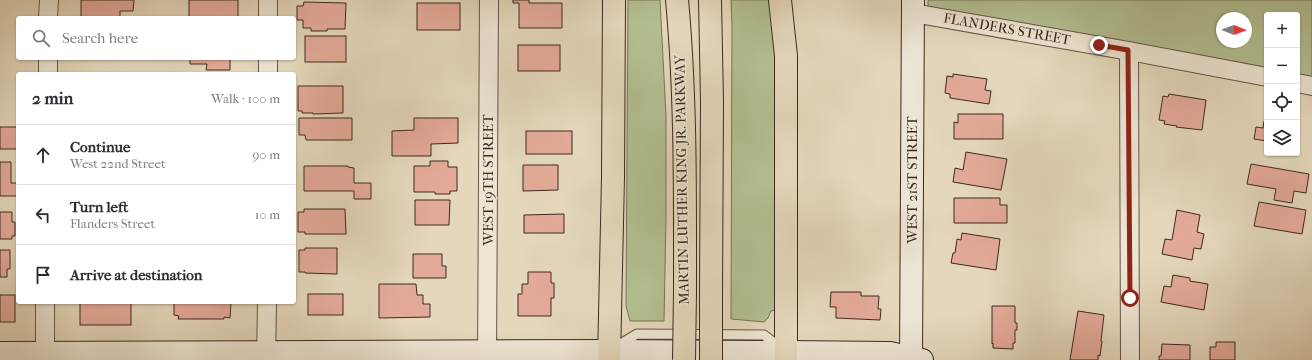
<!DOCTYPE html>
<meta charset="utf-8">
<style>
:root{--surface:#fff;--page:#f2f2f3;--text:#2b2b33;--muted:#7c7c81;--line:#e1e1e2}
body{margin:0;font-family:"IM FELL French Canon",serif;background:var(--page);color:var(--text)}
.controls{position:absolute;right:12px;top:12px;display:grid;overflow:hidden;border-radius:4px;box-shadow:0 1px 3px #0004}
.controls button{width:36px;height:36px;display:grid;place-items:center;padding:0;border:0;border-bottom:1px solid var(--line);background:var(--surface);color:var(--text);font:20px sans-serif}
.compass{position:absolute;left:1216px;top:12px;width:36px;height:36px;border-radius:50%;background:var(--surface);box-shadow:0 1px 3px #0004;rotate:91deg}
.stop{position:absolute;width:12px;height:12px;margin:-9px;border:3px solid #8f2418;border-radius:50%;background:#fff}
.stop.end{background:#8f2418;border-color:#fff;box-shadow:0 1px 4px #0008}
.list{margin:0;padding:0;list-style:none}
h2{display:flex;justify-content:space-between;align-items:center;height:52px;margin:0;padding:0 16px;font-size:17px}
h2 small{font-size:13px;font-weight:400;color:var(--muted)}
.list li{display:grid;grid-template-columns:26px 1fr auto;gap:12px;align-items:center;box-sizing:border-box;height:60px;padding:0 16px;border-top:1px solid var(--line)}
.list b{display:block;font-size:15px;white-space:nowrap}
.list p{margin:0;font-size:13px;white-space:nowrap;color:var(--muted)}
.list em{font-size:13px;font-style:normal;color:var(--muted)}
.icon{flex:none;width:22px;height:22px;fill:none;stroke:currentColor;stroke-width:2;stroke-linecap:round;stroke-linejoin:round}
.map{position:relative;flex:none;width:1312px;height:360px;overflow:hidden}
.search{position:absolute;background:var(--surface);box-shadow:0 1px 3px #0004;left:16px;top:16px;width:280px;height:44px;display:flex;align-items:center;gap:10px;box-sizing:border-box;padding:0 14px;border-radius:4px;color:var(--muted);font-size:15px}
.panel{position:absolute;background:var(--surface);box-shadow:0 1px 3px #0004;left:16px;top:72px;width:280px;height:232px;border-radius:4px}
.map>svg:first-child{display:block}
.green{fill:#b2bf92;stroke:#777458;fill-rule:evenodd}
.building{fill:#e4aa99;stroke:#3c2a1e}
.lines{fill:none;stroke-linecap:round;stroke-linejoin:round}
.lane-casing{stroke:#665545;stroke-width:11}
.street-casing{stroke:#665545;stroke-width:20}
.secondary-casing{stroke:#3c2a1e;stroke-width:24}
.highway-casing{stroke:#3c2a1e;stroke-width:24}
.lane{stroke:#ede5d3;stroke-width:9}
.street{stroke:#ede5d3;stroke-width:18}
.secondary{stroke:#ede5d3;stroke-width:22}
.highway{stroke:#e4d7bb;stroke-width:22}
.highway-bridge-casing{stroke:#3c2a1e;stroke-width:24;stroke-linecap:butt}
.highway-bridge{stroke:#e4d7bb;stroke-width:22}
.route{stroke:#8f2418;stroke-width:5}
.labels{text-anchor:middle;dominant-baseline:central;stroke-width:3;stroke-linejoin:round;paint-order:stroke}
.street-label{font-size:14px;fill:#3c2a1e;stroke:#ede5d3}
</style>
<div class="map">
<svg width="1312" height="360" viewBox="0 0 1312 360">
<rect width="100%" height="100%" fill="#e4d7bb"/>
<filter id="stains"><feTurbulence type="fractalNoise" baseFrequency=".005" numOctaves="4"/><feColorMatrix values="0 0 0 0 .2 0 0 0 0 .09 0 0 0 0 .02 0 0 0 .5 -.17"/></filter>
<radialGradient id="worn" r=".72"><stop offset=".6" stop-color="#630" stop-opacity="0"/><stop offset="1" stop-color="#630" stop-opacity=".3"/></radialGradient>
<g class="green">
<path d="M628,0H660L666,116V217L664,321H630L626,306Z"/>
<path d="M731,0H776L777,310L771,311L768,318L764,322L731,319L732,24Z"/>
<path d="M928,0H1312V81L1297,78V15H1267V72L928,7ZM1222,18H1246V42H1222Z"/>
</g>
<g class="building">
<path d="M81,0H134L133,11H120V18H81Z"/>
<rect x="189" y="0" width="49" height="18"/>
<path d="M513,0H529V3H562V28H519V3H513Z"/>
<path d="M304,2L346,3L345,29H327V31H311V28H303V20H297V6H303Z"/>
<rect x="417" y="3" width="43" height="27"/>
<rect x="305" y="36" width="41" height="26"/>
<rect x="518" y="45" width="42" height="26"/>
<path d="M190,58H230V70H206L207,64H190Z"/>
<path d="M953,74L987,79L985,90L991,91L989,104L950,98V94L945,93L947,76L953,77Z"/>
<path d="M298,86H343V113L313,114V113H302V111H298Z"/>
<path d="M1169,94L1206,100L1202,130L1176,127L1177,126L1164,124L1165,121L1159,120L1163,96L1168,97Z"/>
<path d="M958,114H1003V139H954V122L958,123Z"/>
<path d="M299,118H352V140H306L305,135H299Z"/>
<path d="M414,118H458V143L431,144V156H392V131L414,130Z"/>
<path d="M1264,121L1267,122V141L1254,139L1256,127L1263,128Z"/>
<rect x="0" y="127" width="17" height="22"/>
<rect x="526" y="131" width="46" height="23"/>
<path d="M966,152L1007,159L1001,190L953,182L955,168L963,170Z"/>
<path d="M430,161H448V167H457V191H450V194H435V192H414V166H430Z"/>
<path d="M0,162H11V183H17V196H0Z"/>
<path d="M1251,164L1309,174L1306,193L1294,191L1292,203L1274,200L1276,189L1247,184Z"/>
<path d="M523,165H558V190L523,191Z"/>
<path d="M304,166H348V167L354,168V183H371V199H354V191H304Z"/>
<path d="M954,198H1000V205H1007V223H954Z"/>
<path d="M415,200H450L449,225H415Z"/>
<path d="M1259,202L1306,210L1302,234L1254,226Z"/>
<path d="M304,209H345L346,234H305V232H298V212H304Z"/>
<path d="M1177,210L1200,215L1197,232L1204,234L1201,249L1194,248L1192,260L1162,254L1165,239L1172,240Z"/>
<path d="M0,212H12V222H15V236H12V239H0Z"/>
<path d="M564,214V233H524V215Z"/>
<path d="M962,233L1000,239L996,270L951,263L953,253H955L957,239L961,240Z"/>
<path d="M305,248H337V274L305,273V272H299V250H305Z"/>
<path d="M0,250H10V269H7V277H0Z"/>
<path d="M413,254H442V266H446V278H413Z"/>
<path d="M528,272H551V283H554V298H551V316H518V294H522V284H528Z"/>
<path d="M1173,275L1190,278V281L1208,284L1204,310L1161,302L1164,286L1171,287Z"/>
<path d="M379,284H416L417,295H423V304H430V317L379,318Z"/>
<path d="M831,292H861V296H879L878,309H881L880,320L836,318V307H830Z"/>
<rect x="308" y="294" width="35" height="21"/>
<rect x="0" y="295" width="15" height="27"/>
<rect x="80" y="302" width="51" height="23"/>
<path d="M174,302H231L230,318L224,317V319H178L179,316L174,315Z"/>
<path d="M992,306H1015V323H1017V330H1015V343H1013V349L993,348V343L992,344Z"/>
<path d="M1078,311L1104,315L1101,341H1102L1100,356L1098,355V360H1070Z"/>
<path d="M1216,342H1235V360H1210V347H1216Z"/>
<path d="M1162,344L1190,345V360H1159V356H1161Z"/>
</g>
<g class="lines">
<defs>
<path id="lane" d="M617,346L637,334L764,335L781,348"/>
<g id="street">
<path d="M913,13L1129,51L1267,77"/>
<path d="M48,18L49,0"/>
<path d="M268,18V0"/>
<path d="M1129,51L1130,360"/>
<path d="M48,74V58"/>
<path d="M268,74V58"/>
<path d="M1297,83L1312,86"/>
<path d="M45,360V302"/>
<path d="M266,360L267,302"/>
<path d="M487,360L489,0"/>
</g>
<g id="secondary">
<path d="M0,353L609,351L786,352L890,353L922,360"/>
<path d="M911,360L913,0"/>
</g>
<g id="highway">
<path d="M677,0C686,97 685,195 685,292"/>
<path d="M710,0L712,101L711,292"/>
<path d="M780,0L786,56V360"/>
<path d="M609,360L613,177L614,0"/>
</g>
</defs>
<use href="#lane" class="lane-casing"/>
<use href="#street" class="street-casing"/>
<use href="#secondary" class="secondary-casing"/>
<use href="#highway" class="highway-casing"/>
<use href="#lane" class="lane"/>
<use href="#street" class="street"/>
<use href="#secondary" class="secondary"/>
<use href="#highway" class="highway"/>
<defs>
<g id="highway-bridge">
<path d="M684,360L685,292"/>
<path d="M711,360V292"/>
</g>
</defs>
<use href="#highway-bridge" class="highway-bridge-casing"/>
<use href="#highway-bridge" class="highway-bridge"/>
</g>
<g class="lines">
<path class="route" d="M1099,45L1128,50L1130,298"/>
</g>
<g class="labels">
<g class="street-label">
<text transform="translate(1007 29) rotate(10)">FLANDERS STREET</text>
<text transform="translate(488 180) rotate(-90)">WEST 19TH STREET</text>
<text transform="translate(682 180) rotate(-91)">MARTIN LUTHER KING JR. PARKWAY</text>
<text transform="translate(912 180) rotate(-90)">WEST 21ST STREET</text>
</g>
</g>
<rect width="100%" height="100%" filter="url(#stains)"/>
<rect width="100%" height="100%" fill="url(#worn)"/>
</svg>
<div class="controls">
<button>+</button>
<button>−</button>
<button><svg class="icon" aria-label="locate" viewBox="0 0 24 24"><circle cx="12" cy="12" r="6"/><path d="M12 2v4M12 18v4M2 12h4M18 12h4"/></svg></button>
<button><svg class="icon" aria-label="layers" viewBox="0 0 24 24"><path d="M12 4l9 5-9 5-9-5zM3 14l9 5 9-5"/></svg></button>
</div>
<svg class="compass" viewBox="-18 -18 36 36"><path d="M0-13l5 13h-10z" fill="#e53935"/><path d="M0 13l5-13h-10z" fill="#7c7c81"/></svg>
<div class="stop" style="left:1130px;top:298px"></div>
<div class="stop end" style="left:1099px;top:45px"></div>
<div class="search"><svg class="icon" aria-label="search" viewBox="0 0 24 24"><circle cx="10" cy="10" r="6"/><path d="M15 15l6 6"/></svg>Search here</div>
<section class="panel">
<h2>2 min<small>Walk · 100 m</small></h2>
<ul class="list">
<li><svg class="icon" aria-label="ahead" viewBox="0 0 24 24"><path d="M12 20V5M6 11l6-6 6 6"/></svg><div><b>Continue</b><p>West 22nd Street</p></div><em>90 m</em></li>
<li><svg class="icon" aria-label="left" viewBox="0 0 24 24"><path d="M17 20v-9H6M10 6l-5 5 5 5"/></svg><div><b>Turn left</b><p>Flanders Street</p></div><em>10 m</em></li>
<li><svg class="icon" aria-label="arrive" viewBox="0 0 24 24"><path d="M6 21V4h12l-3 4 3 4H6"/></svg><div><b>Arrive at destination</b></div></li>
</ul>
</section>
</div>
